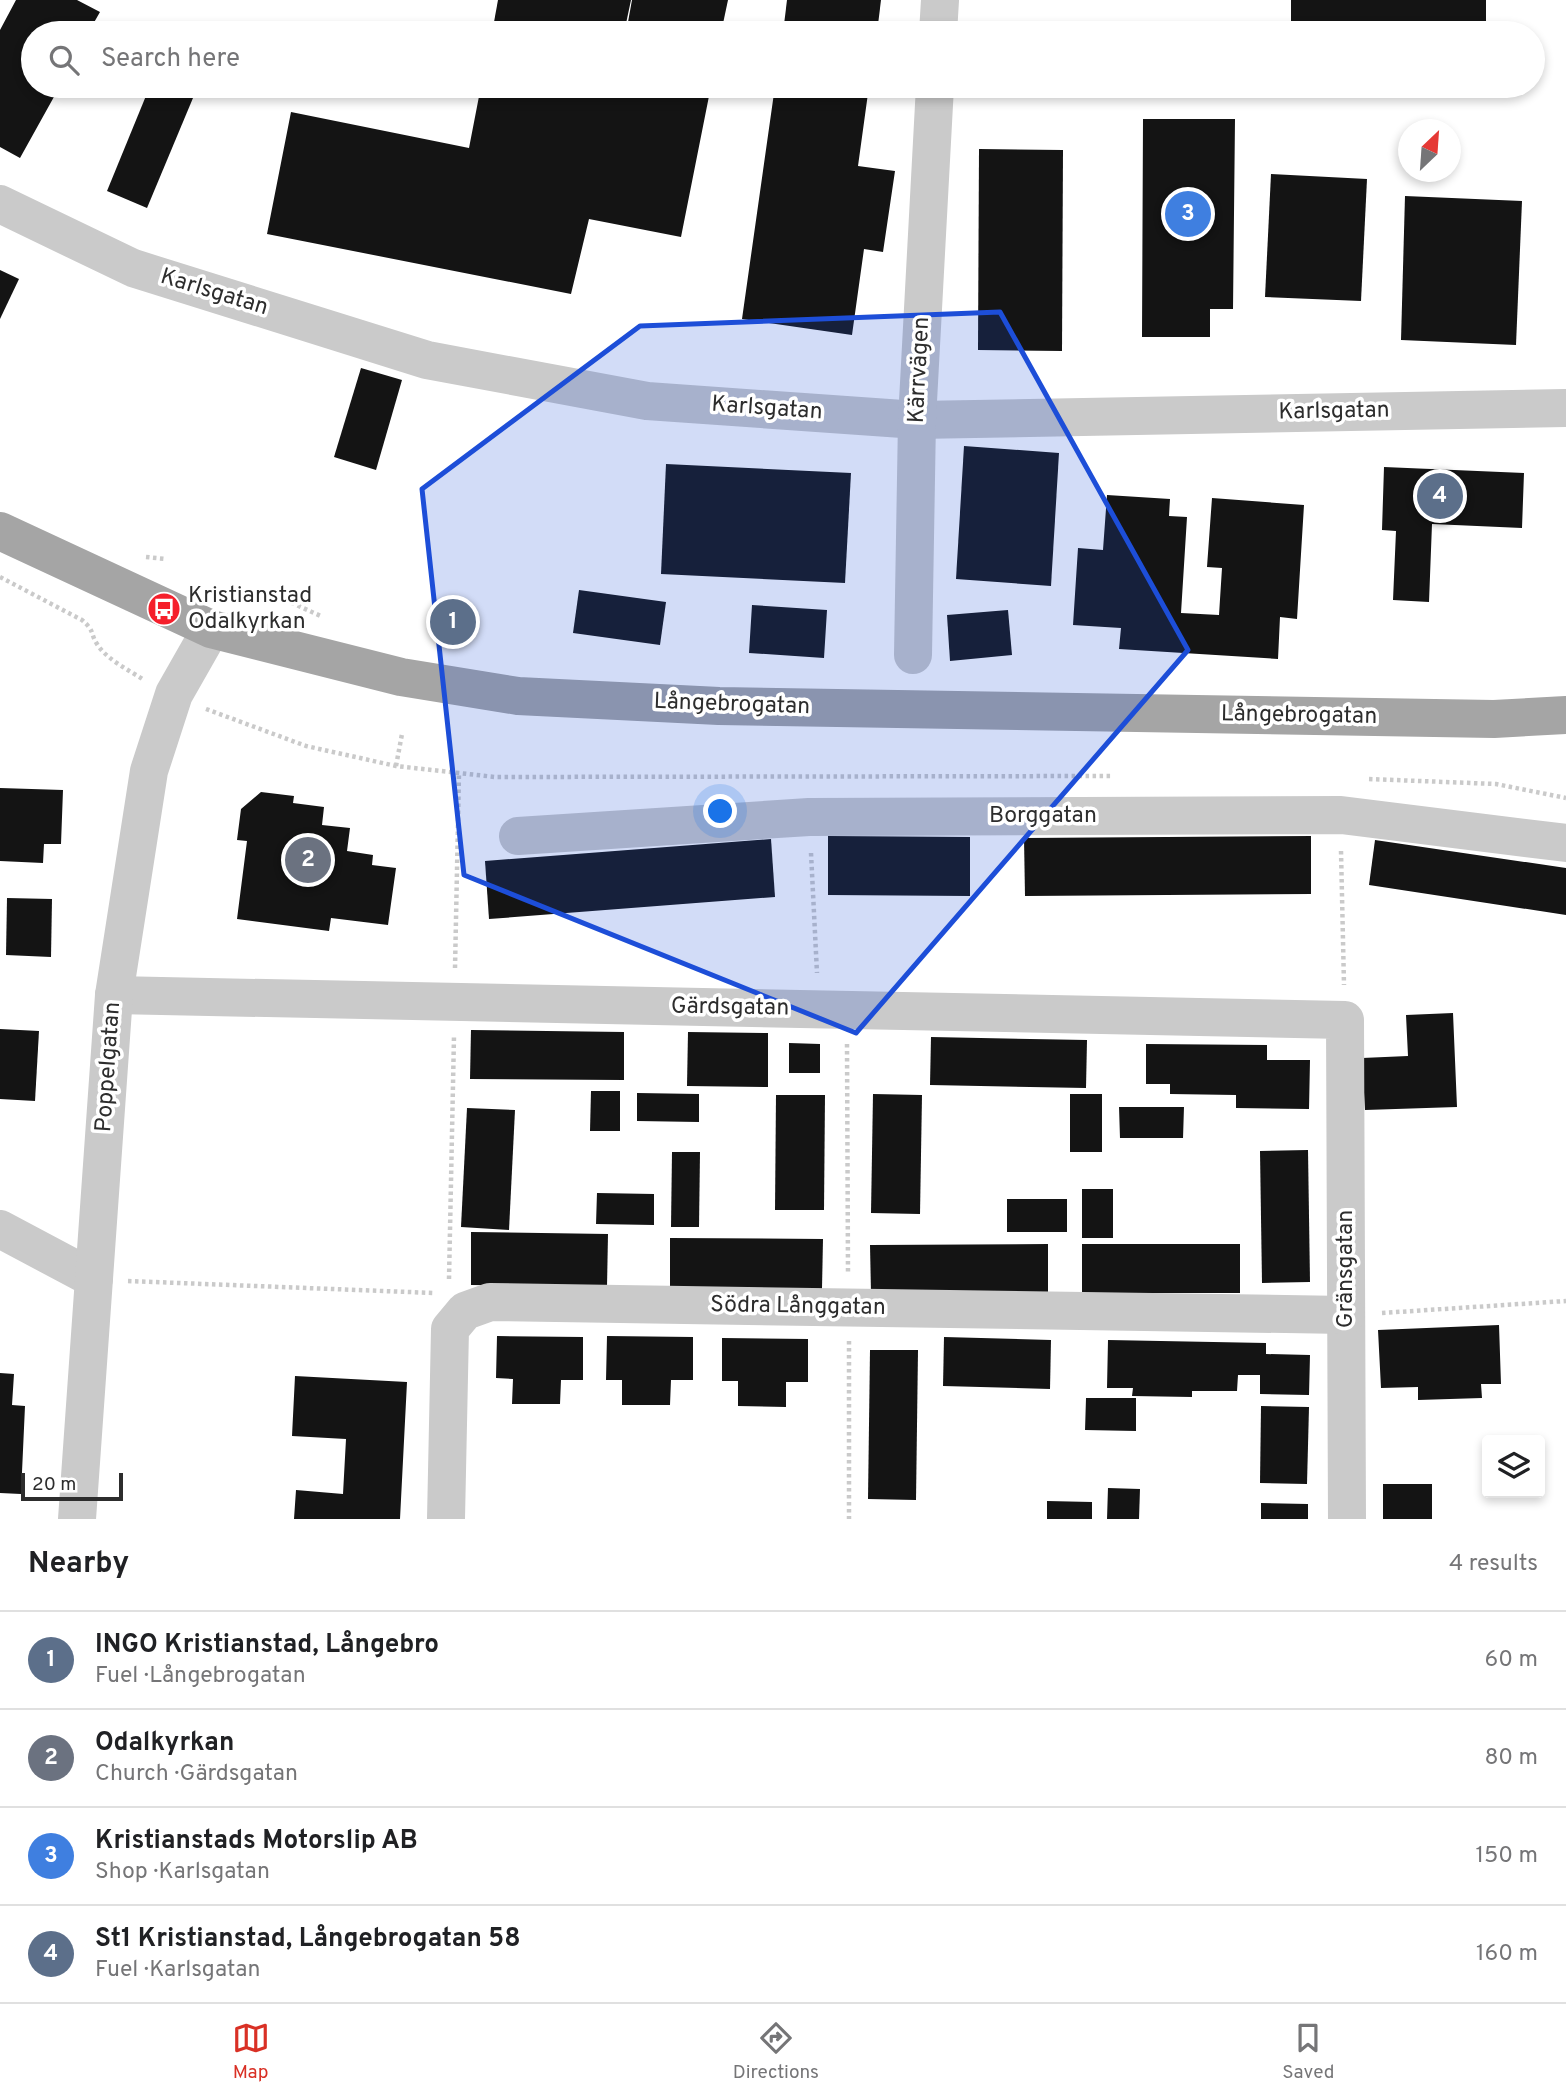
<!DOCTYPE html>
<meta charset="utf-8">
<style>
:root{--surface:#fff;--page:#f2f2f2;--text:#202124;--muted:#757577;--line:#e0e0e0;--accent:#d93025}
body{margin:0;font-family:Overpass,sans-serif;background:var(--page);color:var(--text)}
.controls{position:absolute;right:21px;bottom:21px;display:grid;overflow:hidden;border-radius:7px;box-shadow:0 4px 10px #0003}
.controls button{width:63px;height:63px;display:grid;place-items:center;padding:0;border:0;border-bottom:2px solid var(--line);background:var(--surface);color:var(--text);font:35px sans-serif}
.compass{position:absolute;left:1398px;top:119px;width:63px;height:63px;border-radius:50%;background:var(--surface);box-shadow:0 4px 10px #0003;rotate:25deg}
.scale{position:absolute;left:21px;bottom:18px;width:102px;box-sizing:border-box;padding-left:7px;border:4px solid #2d2d2d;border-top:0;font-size:19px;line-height:24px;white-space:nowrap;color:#2d2d2d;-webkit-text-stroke:5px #fff;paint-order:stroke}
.you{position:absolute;left:721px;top:812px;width:24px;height:24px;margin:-18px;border:5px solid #fff;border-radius:50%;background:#1a73e8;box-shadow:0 0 0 10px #1a73e833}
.badge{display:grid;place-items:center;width:46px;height:46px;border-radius:50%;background:var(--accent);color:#fff;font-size:23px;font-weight:700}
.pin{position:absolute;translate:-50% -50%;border:4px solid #fff;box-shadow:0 2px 7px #0006}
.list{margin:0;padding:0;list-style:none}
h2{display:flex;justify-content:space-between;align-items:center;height:91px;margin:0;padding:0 28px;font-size:30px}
h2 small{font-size:23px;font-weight:400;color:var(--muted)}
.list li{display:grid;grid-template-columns:46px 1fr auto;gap:21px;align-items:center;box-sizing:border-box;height:98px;padding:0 28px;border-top:2px solid var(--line)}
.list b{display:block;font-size:26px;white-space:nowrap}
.list p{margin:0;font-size:23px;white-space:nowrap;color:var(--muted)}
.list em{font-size:23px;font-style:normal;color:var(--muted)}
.icon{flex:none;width:38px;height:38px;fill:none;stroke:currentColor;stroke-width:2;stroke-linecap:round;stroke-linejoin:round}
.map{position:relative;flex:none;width:1566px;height:1519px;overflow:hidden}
.search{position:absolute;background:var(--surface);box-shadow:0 4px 10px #0003;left:21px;right:21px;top:21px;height:77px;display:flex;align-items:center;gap:18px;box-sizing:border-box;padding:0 24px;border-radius:38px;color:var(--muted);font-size:26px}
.sheet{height:483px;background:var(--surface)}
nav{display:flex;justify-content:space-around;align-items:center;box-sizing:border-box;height:98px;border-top:2px solid var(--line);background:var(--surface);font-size:19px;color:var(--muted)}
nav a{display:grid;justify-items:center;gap:4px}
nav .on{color:var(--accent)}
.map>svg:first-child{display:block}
.building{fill:#141414}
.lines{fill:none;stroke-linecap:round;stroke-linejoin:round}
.path{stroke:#cacaca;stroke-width:4.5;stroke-dasharray:3.5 3.5;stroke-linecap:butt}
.minor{stroke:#cacaca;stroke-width:38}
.major{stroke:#a5a5a5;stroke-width:38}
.marked{fill:#1d4ed8;fill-opacity:0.2;stroke:#1d4ed8;stroke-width:5;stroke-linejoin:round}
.labels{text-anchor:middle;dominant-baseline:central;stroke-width:7;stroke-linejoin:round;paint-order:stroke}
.street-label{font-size:23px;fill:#2d2d2d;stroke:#fff}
.poi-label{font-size:23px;fill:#2d2d2d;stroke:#fff;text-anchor:start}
</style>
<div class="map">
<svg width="1566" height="1519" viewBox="0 0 1566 1519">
<rect width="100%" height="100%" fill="#fff"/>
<g class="building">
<path d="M16,0H77L100,12L88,33H33V86H60L20,158L0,147V30Z"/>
<path d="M498,0H631L624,33H492Z"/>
<path d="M632,0H728L721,33H626Z"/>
<path d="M787,0H881L877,33H783Z"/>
<rect x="1291" y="0" width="195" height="33"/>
<path d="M177,21L206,33H172Z"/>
<path d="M150,86H198L147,208L107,191Z"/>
<path d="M481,86H711L681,237L589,219L571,294L267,234L291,112L469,148Z"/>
<path d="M775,86H869L858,166L895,171L883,252L864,249L852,335L742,319Z"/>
<path d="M1143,119H1235L1233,309H1210V337H1142Z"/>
<path d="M979,149L1063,150L1062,351L978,350Z"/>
<path d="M1271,174L1367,179L1361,301L1265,297Z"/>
<path d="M1405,196L1522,201L1516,345L1401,340Z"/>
<path d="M0,270L19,279L0,319Z"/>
<path d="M361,368L402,380L376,470L334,457Z"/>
<path d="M964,446L1059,453L1051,586L956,579Z"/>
<path d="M666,464L851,473L845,583L661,574Z"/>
<path d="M1384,467L1524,473L1522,528L1432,524L1429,602L1393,600L1396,531L1382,530Z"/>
<path d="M1107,495L1170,499L1169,516L1187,517L1181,613L1219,615L1222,568L1207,567L1212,498L1304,505L1297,619L1280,617L1278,659L1119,649L1121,628L1073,625L1078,548L1103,550Z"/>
<path d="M579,590L666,602L660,645L573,633Z"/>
<path d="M752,605L827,610L824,658L749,653Z"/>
<path d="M1008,610L1012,655L950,661L947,615Z"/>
<path d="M0,788L63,790L61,844H44L43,863L0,861Z"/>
<path d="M261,792L294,796L293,803L324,807L322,825L350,828L347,851L373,855L372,865L396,868L388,925L331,918L329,931L237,919L247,841L237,840L241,809Z"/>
<path d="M828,836L970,837V896L828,895Z"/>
<path d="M1311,836V894L1025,896L1024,838Z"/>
<path d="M771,839L775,897L489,919L485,861Z"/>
<path d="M1375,840L1566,868V915L1369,885Z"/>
<path d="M7,898L52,899L51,957L6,955Z"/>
<path d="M1453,1013L1457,1107L1365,1110L1362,1058L1408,1056L1406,1015Z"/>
<path d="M0,1029L39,1031L35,1101L0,1099Z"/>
<path d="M471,1030L624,1032V1080L470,1079Z"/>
<path d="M688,1032L768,1033V1087L687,1086Z"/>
<path d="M931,1037L1087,1040L1086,1088L930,1085Z"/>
<path d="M789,1043L820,1044V1073H789Z"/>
<path d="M1146,1044L1267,1045V1060H1310L1309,1109L1236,1108V1095L1170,1094V1084H1146Z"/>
<path d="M591,1091H620V1131H590Z"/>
<path d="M637,1093L699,1094V1122L637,1121Z"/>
<path d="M873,1094L922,1095L920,1214L871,1213Z"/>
<rect x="1070" y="1094" width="32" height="58"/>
<path d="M776,1095H825L824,1210H775Z"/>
<path d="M1119,1107H1184L1183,1138H1120Z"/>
<path d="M467,1108L515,1110L509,1230L461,1227Z"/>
<path d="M1308,1150L1310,1282L1262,1283L1260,1151Z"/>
<path d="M672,1152H700L699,1227H671Z"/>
<rect x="1082" y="1189" width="31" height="49"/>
<path d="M597,1193L654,1194V1225L596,1224Z"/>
<rect x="1007" y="1199" width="60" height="33"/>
<path d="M471,1232L608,1234L607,1287L471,1285Z"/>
<path d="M670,1238L823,1239L822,1289L670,1287Z"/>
<path d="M1048,1244V1292L871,1293L870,1245Z"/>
<rect x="1082" y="1244" width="158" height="49"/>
<path d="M1499,1325L1501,1384H1481L1482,1398L1418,1400V1387L1381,1388L1378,1330Z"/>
<path d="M497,1336L583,1337V1380H561L560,1404H512L513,1379L496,1378Z"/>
<path d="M607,1336L693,1337V1380H671L670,1405H622V1380H606Z"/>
<path d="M944,1337L1051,1340L1050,1389L943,1386Z"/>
<path d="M722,1338L808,1339V1382H786V1407L738,1406V1381H722Z"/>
<path d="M1108,1340L1266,1343V1354L1310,1355L1309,1395L1260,1394V1375H1238L1237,1391H1192V1397L1132,1396L1133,1388H1107Z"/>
<path d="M870,1350H918L916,1500L868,1499Z"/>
<path d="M0,1373L14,1374L12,1405L25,1406L21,1494L0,1493Z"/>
<path d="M295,1376L407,1382L400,1519H294L296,1490L343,1494L346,1439L292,1436Z"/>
<path d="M1086,1398H1136V1431L1085,1430Z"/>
<path d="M1261,1406L1309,1407L1307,1484L1260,1483Z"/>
<rect x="1383" y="1484" width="49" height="35"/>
<path d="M1108,1488L1140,1489L1139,1519H1107Z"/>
<path d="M1047,1501L1092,1502V1519H1047Z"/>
<path d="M1261,1503L1308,1504V1519H1261Z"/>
</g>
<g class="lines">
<g class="path">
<path d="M146,557L166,559"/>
<path d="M0,577L82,620C95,631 90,633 97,644C107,660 129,670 144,680"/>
<path d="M272,594L323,617"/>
<path d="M206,709L306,746L396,766L495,777L1111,776"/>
<path d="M396,766L402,734"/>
<path d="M1369,779L1496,784L1566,798"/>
<path d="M1341,851L1344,985"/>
<path d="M811,853L817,973"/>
<path d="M455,968L459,773"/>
<path d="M847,1044L848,1273"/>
<path d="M449,1279L454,1036"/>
<path d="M128,1281L434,1293"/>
<path d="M1382,1313L1566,1301"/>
<path d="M849,1341V1519"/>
</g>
<g class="minor">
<path d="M938,33L940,0"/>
<path d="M0,204L133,268L427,360L647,401L917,420L1566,408"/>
<path d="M913,655L917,420L935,86"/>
<path d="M518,836L809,817L1341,815L1566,843"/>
<path d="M114,995L1345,1020L1347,1519"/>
<path d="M0,1229L94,1279"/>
<path d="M77,1519L114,995L149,771L174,694L211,629"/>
<path d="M446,1519L450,1329L465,1311L490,1302L1346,1315"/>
</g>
<path class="major" d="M0,531L211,629L401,677L518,696L719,706L1494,719L1566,715"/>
</g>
<path class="marked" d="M1000,312L1188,650L856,1033L464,875L422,489L640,326Z"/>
<defs>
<symbol id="bus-disc" viewBox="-11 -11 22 22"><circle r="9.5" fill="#f51f2b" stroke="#fff"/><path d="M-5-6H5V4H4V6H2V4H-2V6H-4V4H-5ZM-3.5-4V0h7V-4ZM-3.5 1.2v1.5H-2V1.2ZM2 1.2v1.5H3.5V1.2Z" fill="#fff"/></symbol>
</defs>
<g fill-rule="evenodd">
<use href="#bus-disc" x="145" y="590" width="38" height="38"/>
</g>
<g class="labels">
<g class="street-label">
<text transform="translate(214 293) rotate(17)">Karlsgatan</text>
<text transform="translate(920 370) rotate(-87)">Kärrvägen</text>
<text transform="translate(767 409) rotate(4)">Karlsgatan</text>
<text transform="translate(1334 412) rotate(-1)">Karlsgatan</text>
<text transform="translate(732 705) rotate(2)">Långebrogatan</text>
<text transform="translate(1299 716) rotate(1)">Långebrogatan</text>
<text x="1043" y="816">Borggatan</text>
<text transform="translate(730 1008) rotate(1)">Gärdsgatan</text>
<text transform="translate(109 1067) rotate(-86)">Poppelgatan</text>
<text transform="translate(1346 1269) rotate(-90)">Gränsgatan</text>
<text transform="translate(798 1307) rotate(1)">Södra Långgatan</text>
</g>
<g class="poi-label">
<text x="188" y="596">Kristianstad<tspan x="188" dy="26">Odalkyrkan</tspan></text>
</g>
</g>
</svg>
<div class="controls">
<button><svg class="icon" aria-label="layers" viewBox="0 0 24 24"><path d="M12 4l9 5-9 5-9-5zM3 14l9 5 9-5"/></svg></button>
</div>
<svg class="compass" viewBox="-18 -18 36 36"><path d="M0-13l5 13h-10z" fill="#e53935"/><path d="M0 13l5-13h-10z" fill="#757577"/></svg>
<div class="scale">20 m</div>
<div class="you"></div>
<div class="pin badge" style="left:453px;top:622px;background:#5c6f8a">1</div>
<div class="pin badge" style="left:308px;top:860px;background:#6b7280">2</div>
<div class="pin badge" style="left:1188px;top:214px;background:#3f7fe0">3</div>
<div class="pin badge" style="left:1440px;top:496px;background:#5c6f8a">4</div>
<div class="search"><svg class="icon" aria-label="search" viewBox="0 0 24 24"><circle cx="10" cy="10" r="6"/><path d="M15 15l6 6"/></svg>Search here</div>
</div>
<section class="sheet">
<h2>Nearby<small>4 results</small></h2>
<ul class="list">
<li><span class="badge" style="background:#5c6f8a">1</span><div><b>INGO Kristianstad, Långebro</b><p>Fuel · Långebrogatan</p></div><em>60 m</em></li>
<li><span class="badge" style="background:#6b7280">2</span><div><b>Odalkyrkan</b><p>Church · Gärdsgatan</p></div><em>80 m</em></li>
<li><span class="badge" style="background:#3f7fe0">3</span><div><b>Kristianstads Motorslip AB</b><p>Shop · Karlsgatan</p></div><em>150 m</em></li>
<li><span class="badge" style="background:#5c6f8a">4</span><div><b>St1 Kristianstad, Långebrogatan 58</b><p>Fuel · Karlsgatan</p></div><em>160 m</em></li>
</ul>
</section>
<nav>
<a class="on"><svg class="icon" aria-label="map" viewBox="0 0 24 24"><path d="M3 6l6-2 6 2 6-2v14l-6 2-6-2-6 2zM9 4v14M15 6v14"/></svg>Map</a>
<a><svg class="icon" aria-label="directions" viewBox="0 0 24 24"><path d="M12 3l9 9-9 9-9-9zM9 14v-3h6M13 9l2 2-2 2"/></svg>Directions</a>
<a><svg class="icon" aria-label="saved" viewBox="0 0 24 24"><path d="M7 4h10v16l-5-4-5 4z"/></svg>Saved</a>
</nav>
